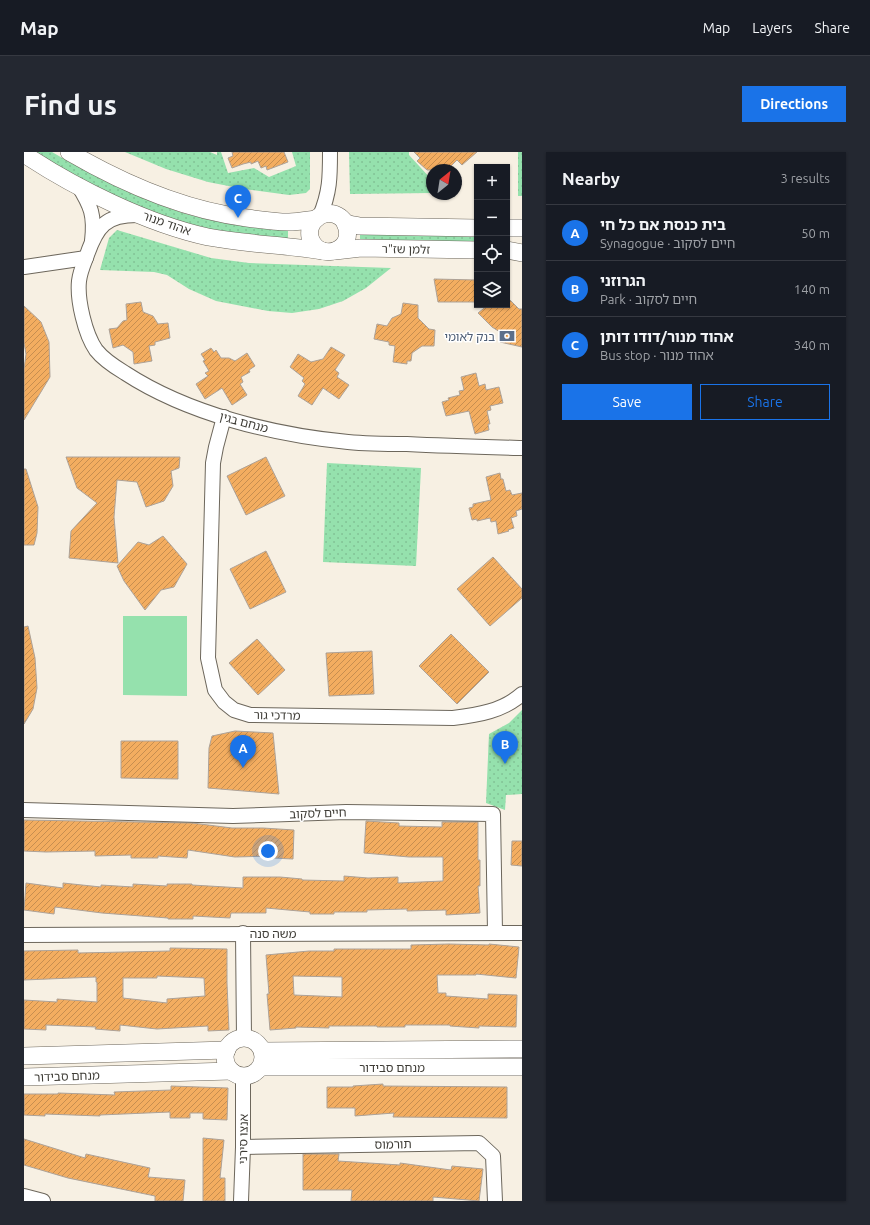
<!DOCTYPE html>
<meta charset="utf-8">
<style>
:root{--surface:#171b24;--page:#242831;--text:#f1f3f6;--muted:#9ea1a6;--line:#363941;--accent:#1a73e8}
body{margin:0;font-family:Ubuntu,"Noto Sans Hebrew",sans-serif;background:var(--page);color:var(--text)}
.controls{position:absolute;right:12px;top:12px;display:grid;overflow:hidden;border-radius:0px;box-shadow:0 1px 3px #0004}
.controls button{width:36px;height:36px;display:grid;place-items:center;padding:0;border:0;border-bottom:1px solid var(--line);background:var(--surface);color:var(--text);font:20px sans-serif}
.compass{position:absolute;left:402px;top:12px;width:36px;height:36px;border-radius:50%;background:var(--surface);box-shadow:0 1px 3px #0004;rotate:30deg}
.you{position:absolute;left:244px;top:699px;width:14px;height:14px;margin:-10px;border:3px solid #fff;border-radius:50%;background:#1a73e8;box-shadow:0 0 0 6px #1a73e833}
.badge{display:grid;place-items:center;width:26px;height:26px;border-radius:50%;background:var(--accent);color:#fff;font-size:13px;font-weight:700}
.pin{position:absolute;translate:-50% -33px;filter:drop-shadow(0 1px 2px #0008)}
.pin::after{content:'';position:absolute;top:21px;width:14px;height:12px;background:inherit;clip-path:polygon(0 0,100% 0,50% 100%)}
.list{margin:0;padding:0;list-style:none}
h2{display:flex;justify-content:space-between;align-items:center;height:52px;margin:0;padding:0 16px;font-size:17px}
h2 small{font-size:13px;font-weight:400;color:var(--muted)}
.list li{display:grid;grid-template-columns:26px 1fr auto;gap:12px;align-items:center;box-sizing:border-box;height:56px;padding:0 16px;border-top:1px solid var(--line)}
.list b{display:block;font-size:15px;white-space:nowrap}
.list p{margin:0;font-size:13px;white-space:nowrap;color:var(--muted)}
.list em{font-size:13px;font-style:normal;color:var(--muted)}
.actions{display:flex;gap:8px;padding:12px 16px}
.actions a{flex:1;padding:9px 0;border:1px solid var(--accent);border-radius:0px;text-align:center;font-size:14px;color:var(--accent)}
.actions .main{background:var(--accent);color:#fff}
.icon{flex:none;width:22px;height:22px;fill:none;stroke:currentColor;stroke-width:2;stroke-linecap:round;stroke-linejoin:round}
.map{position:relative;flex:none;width:498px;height:1049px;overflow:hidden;border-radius:0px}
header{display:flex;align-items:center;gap:24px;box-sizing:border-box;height:56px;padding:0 20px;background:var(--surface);border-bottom:1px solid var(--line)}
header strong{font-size:19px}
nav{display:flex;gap:22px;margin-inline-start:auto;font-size:14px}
.intro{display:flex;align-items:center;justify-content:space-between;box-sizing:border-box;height:96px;padding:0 24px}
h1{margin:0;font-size:28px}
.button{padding:10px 18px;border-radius:0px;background:var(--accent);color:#fff;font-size:14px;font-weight:700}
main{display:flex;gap:24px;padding:0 24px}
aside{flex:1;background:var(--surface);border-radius:0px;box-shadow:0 1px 3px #0004}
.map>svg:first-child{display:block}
.green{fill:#95e1ad}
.park{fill:url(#park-dots)}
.building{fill:url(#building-hatch);stroke:#ada298;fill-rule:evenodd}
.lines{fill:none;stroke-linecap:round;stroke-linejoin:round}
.minor-casing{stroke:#6d675c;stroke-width:16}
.tertiary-casing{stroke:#6d675c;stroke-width:18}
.minor{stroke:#fff;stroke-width:14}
.tertiary{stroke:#fff;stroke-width:17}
.labels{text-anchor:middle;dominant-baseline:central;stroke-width:3;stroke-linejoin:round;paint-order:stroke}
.street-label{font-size:12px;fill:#3e3c36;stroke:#fff}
.service-label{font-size:12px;fill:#4e5e75;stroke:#fff;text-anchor:end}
</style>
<header>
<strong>Map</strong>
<nav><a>Map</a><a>Layers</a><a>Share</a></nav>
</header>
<div class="intro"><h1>Find us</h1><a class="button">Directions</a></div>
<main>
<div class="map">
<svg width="498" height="1049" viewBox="0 0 498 1049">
<defs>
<pattern id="park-dots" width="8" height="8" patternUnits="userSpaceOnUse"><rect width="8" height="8" fill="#95e1ad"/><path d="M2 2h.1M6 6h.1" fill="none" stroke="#82c295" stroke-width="1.8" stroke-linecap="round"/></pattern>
<pattern id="building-hatch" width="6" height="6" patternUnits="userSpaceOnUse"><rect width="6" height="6" fill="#f3ad60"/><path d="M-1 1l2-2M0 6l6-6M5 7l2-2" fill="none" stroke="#c68e50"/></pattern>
</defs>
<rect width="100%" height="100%" fill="#f7f0e3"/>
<path class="green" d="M99,464H163V544L99,543Z"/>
<g class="park">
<path d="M8,0H28L47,11L142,55L162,62L187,68L211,72L264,78V89L185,79L105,52Z"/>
<path d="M101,0H186L193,3V0H197L204,21L230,16L245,25L272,14L268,0H286V37L282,41L265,43L220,37L184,30L142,17Z"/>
<path d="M325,0H385V3L408,28V41L326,42Z"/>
<rect x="494" y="0" width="4" height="44"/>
<path d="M93,78L187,106L225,111L367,116L342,136L319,149L295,157L268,161L244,159L192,149L165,137L143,123L130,120L76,118L85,86Z"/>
<path d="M336,80L453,82V91L336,90Z"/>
<path d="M303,311L397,316L392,414L299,410Z"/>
<path d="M498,558V642L482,643L481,658L462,651L465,582L485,571Z"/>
</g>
<g class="building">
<path d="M208,0H260L264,10L243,18L242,14L237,16L234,9L227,12V10L219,12L208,16L204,6L209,4Z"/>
<path d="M390,0H453L438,13L433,8L423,18H403L393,9L396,6Z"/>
<path d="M410,127L453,128V150H414Z"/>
<path d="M483,145L495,157H498V195L476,190V180L468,175L454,161L464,153H483Z"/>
<path d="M117,150L119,160L129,164L134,172L144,171L146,186L131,190V193L125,194L128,209L110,212L109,200L99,193L89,196L85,177L93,176L99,169L103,168L102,152Z"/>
<path d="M379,151L394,153V166L405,177L411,178L410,194H398L388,201L387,209H383V212L369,210L371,194L365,193V190L350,187L353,172L363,174L368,166L377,162Z"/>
<path d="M0,154L17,170L25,190L26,225L0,268V217L2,202L0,191Z"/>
<path d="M307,195L321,203L311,218L315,221L313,225L325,233L315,247L299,236L288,253L274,244L281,232L278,229L280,226L266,215L274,202L287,210L299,207Z"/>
<path d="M187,196L190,200L192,198L197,206H205L211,209L223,201L231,214L225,218L226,220L217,225L219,230L216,232L223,243L208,253L198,236L181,247L172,232L184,224L181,221L185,219L179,209L181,208L177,202Z"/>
<path d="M452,221L455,234L461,232L462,238L475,235L479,251L466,254L467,258L463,259L466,272H464L465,278L451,282L445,259L422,264L418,250L425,248L424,246L436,243L435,239L440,238L437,225Z"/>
<path d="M42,305H156L155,316L147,319L149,334L140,349L122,355L113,330L93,328L90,365L94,411L45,406L47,379L73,351L53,336Z"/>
<path d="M242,305L261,344L222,363L203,324Z"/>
<path d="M0,317H2L14,355L13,381L10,393H0Z"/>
<path d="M476,321L477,327H479L482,339L486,338L488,343L498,341V357L492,359L493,364L487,366L490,376L484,378L485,379L474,382L472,369L467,370L466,366L453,369V367L448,368L445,356L449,355V352L467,348L462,325Z"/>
<path d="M139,384L163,412L150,435L137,438L121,458L100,429L93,414L114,390L125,393Z"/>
<path d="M242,399L262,440L226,457L206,417Z"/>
<path d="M469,405L498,437V446L466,474L433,437Z"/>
<path d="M4,474L11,506L13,536L9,557L0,572V475Z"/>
<path d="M427,482L465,520L433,552L395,514Z"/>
<path d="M233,487L261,518L234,543L205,511Z"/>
<path d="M348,499L350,542L305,544L302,501Z"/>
<path d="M211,579L249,581L255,642L184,636L185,596L188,584Z"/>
<path d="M97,589H154V627L97,626Z"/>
<path d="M0,668L168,671L208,676H239L270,678L269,707L249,706V704L211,705L164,698L163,706L134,704V706H107V703L71,704V699L22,700L0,699Z"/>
<path d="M342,669L375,671V674L418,675V670H454V708H456V734H454L456,761L422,763V758L383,759V757L343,758V760H310V762H286V760L242,756V761H207L206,766L169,764V767H144V766L78,761L31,755L30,762L0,758L2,731L39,736V731L77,735V733L109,735V732L143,734V732H168V733L219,736V725H256L278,727V728L320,729V724L344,726L374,725V731L419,729V705H385L340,701Z"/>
<path d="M488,689H498V714L487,713Z"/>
<path d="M425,792L465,793V792L495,795L492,826L452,822V823H413L414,841H422V844L464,847V842L493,843L492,875L455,874V876L426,874V873H381V875H353V874H305V876L272,875V876L246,878L243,842H245L242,803L285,799H310V797H387V793ZM269,824L318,825V845L270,843Z"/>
<path d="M146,796L203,797V831L205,878L184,879V874L133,877L96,873V879L71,877L72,875L22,873V878L0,877V848L33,850V847L73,850V830H72V825L0,828V799L54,798V801L146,799ZM133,824L180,826L181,844L143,847V851L99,846V826H133Z"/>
<path d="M359,932V934L483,935V966L369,965L370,961L331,964V956H303V935H329V934Z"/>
<path d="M147,934L204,936L203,968L179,967V961H166V966H146V960L76,963V964L21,962V964L0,963V942H34V941L91,943L90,940L147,938Z"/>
<path d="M179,986L200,988L196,1026H201V1049H179Z"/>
<path d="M0,987L61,1006L62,1002L126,1016L124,1025L161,1028L159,1049H131V1044L44,1026L0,1013Z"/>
<path d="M279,1002H315L314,1009L376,1013V1011L427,1018L428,1014L459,1017L455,1049L409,1045V1049H327L328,1038H279Z"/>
</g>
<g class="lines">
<defs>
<g id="minor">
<path d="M54,33C67,54 71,63 68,89"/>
<path d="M113,63C82,63 73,74 63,103C60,111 56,120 55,129C53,148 61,182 72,198C79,207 91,215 101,221C164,262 250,283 324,290C344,292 364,292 383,292C421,294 460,295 498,296"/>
<path d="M296,64C306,40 306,25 306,0"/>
<path d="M0,115L62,106"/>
<path d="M200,265L192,295L189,311L184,506L191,538L200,550L210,558L226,563L429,566C454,563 479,559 498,542"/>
<path d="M0,658L209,664L322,660L469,662L471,780"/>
<path d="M219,781L220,886"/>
<path d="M0,783L498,781"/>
<path d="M219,995L455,991L469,1004L471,1049"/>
<path d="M0,1044L19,1049"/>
<path d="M217,1049L219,995V924"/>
</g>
<g id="tertiary">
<path d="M45,0C100,32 159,58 223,66C237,68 251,70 265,70C274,70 284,68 292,67"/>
<path d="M0,2C51,36 124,72 184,85C222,92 261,93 299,99"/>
<path d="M320,69C336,99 293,112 286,85C285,80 286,72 291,68C297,61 308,59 316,65C319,67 320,70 323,71C327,73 331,73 335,74L453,76"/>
<path d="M483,76H498"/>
<path d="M483,98L498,101"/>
<path d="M311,99L337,96L453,98"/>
<circle cx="220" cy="905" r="19"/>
<path d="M239,899L498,897"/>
<path d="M0,904L203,898"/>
<path d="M237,915H498"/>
<path d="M0,925L207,919"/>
</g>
</defs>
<use href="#minor" class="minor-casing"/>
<use href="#tertiary" class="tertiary-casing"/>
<use href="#minor" class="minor"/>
<use href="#tertiary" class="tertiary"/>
</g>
<defs>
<symbol id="bank-bare" viewBox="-9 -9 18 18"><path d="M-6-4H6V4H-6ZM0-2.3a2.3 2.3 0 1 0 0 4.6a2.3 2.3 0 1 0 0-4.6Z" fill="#5c6f8a" stroke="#fff" stroke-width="2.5" paint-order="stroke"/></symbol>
</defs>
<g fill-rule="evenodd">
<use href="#bank-bare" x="472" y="173" width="22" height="22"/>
</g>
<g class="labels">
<g class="street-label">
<text transform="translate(143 71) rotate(19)">אהוד מנור</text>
<text transform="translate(382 97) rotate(1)">זלמן שז"ר</text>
<text transform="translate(220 270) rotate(15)">מנחם בגין</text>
<text transform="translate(253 563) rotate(1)">מרדכי גור</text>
<text transform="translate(294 661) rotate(-2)">חיים לסקוב</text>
<text x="249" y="781">משה סנה</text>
<text x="368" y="915">מנחם סבידור</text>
<text transform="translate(43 924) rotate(-2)">מנחם סבידור</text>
<text transform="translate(219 987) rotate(-89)">אנצו סירני</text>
<text transform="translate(369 992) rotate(-1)">תורמוס</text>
</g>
<g class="service-label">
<text x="471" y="184">בנק לאומי</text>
</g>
</g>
</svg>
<div class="controls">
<button>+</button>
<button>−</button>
<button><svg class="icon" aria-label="locate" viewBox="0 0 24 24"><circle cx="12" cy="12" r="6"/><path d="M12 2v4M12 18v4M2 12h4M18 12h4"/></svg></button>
<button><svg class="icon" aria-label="layers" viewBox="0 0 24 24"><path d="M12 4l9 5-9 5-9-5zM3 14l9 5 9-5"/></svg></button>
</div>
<svg class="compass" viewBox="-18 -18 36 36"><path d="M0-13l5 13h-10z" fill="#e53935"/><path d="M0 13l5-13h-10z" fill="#9ea1a6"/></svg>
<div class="you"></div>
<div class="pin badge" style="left:219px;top:616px">A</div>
<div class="pin badge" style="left:481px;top:612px">B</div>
<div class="pin badge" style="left:214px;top:66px">C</div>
</div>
<aside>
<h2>Nearby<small>3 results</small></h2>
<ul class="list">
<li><span class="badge">A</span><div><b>בית כנסת אם כל חי</b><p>Synagogue · חיים לסקוב</p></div><em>50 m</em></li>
<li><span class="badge">B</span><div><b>הגרוזני</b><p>Park · חיים לסקוב</p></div><em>140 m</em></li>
<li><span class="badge">C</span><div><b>אהוד מנור/דודו דותן</b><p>Bus stop · אהוד מנור</p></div><em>340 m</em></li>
</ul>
<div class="actions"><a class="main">Save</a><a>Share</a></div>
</aside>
</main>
